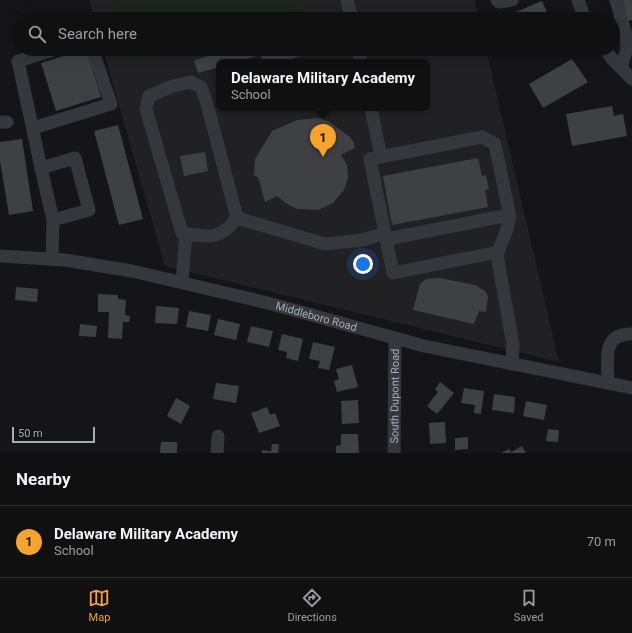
<!DOCTYPE html>
<style>
:root{--surface:#101011;--page:#1e1e1f;--text:#f1f3f6;--muted:#9c9d9f;--line:#303031;--accent:#f7a32c}
body{margin:0;font-family:Roboto,sans-serif;background:var(--page);color:var(--text)}
.scale{position:absolute;left:12px;bottom:10px;width:83px;box-sizing:border-box;padding-left:4px;border:2px solid #a6adb7;border-top:0;font-size:11px;line-height:14px;white-space:nowrap;color:#a6adb7;-webkit-text-stroke:3px #101012;paint-order:stroke}
.you{position:absolute;left:363px;top:264px;width:14px;height:14px;margin:-10px;border:3px solid #fff;border-radius:50%;background:#1a73e8;box-shadow:0 0 0 6px #1a73e833}
.badge{display:grid;place-items:center;width:26px;height:26px;border-radius:50%;background:var(--accent);color:#111;font-size:13px;font-weight:700}
.pin{position:absolute;translate:-50% -33px;filter:drop-shadow(0 1px 2px #0008)}
.pin::after{content:'';position:absolute;top:21px;width:14px;height:12px;background:inherit;clip-path:polygon(0 0,100% 0,50% 100%)}
.popup{position:absolute;left:216px;top:59px;width:214px;height:52px;box-sizing:border-box;display:grid;place-content:center;border-radius:8px;background:var(--surface);filter:drop-shadow(0 1px 3px #0005);font-size:13px;white-space:nowrap;color:var(--muted)}
.popup b{font-size:15px;color:var(--text)}
.popup::after{content:'';position:absolute;left:50%;top:100%;margin-left:-8px;border:8px solid transparent;border-top-color:var(--surface)}
.list{margin:0;padding:0;list-style:none}
h2{display:flex;justify-content:space-between;align-items:center;height:52px;margin:0;padding:0 16px;font-size:17px}
h2 small{font-size:13px;font-weight:400;color:var(--muted)}
.list li{display:grid;grid-template-columns:26px 1fr auto;gap:12px;align-items:center;box-sizing:border-box;height:72px;padding:0 16px;border-top:1px solid var(--line)}
.list b{display:block;font-size:15px;white-space:nowrap}
.list p{margin:0;font-size:13px;white-space:nowrap;color:var(--muted)}
.list em{font-size:13px;font-style:normal;color:var(--muted)}
.icon{flex:none;width:22px;height:22px;fill:none;stroke:currentColor;stroke-width:2;stroke-linecap:round;stroke-linejoin:round}
.map{position:relative;flex:none;width:632px;height:453px;overflow:hidden}
.search{position:absolute;background:var(--surface);box-shadow:0 2px 10px #0003;left:12px;right:12px;top:12px;height:44px;display:flex;align-items:center;gap:10px;box-sizing:border-box;padding:0 14px;border-radius:22px;color:var(--muted);font-size:15px}
.sheet{height:124px;background:var(--surface)}
nav{display:flex;justify-content:space-around;align-items:center;box-sizing:border-box;height:56px;border-top:1px solid var(--line);background:var(--surface);font-size:11px;color:var(--muted)}
nav a{display:grid;justify-items:center;gap:2px}
nav .on{color:var(--accent)}
.map>svg:first-child{display:block}
.built{fill:#212124;fill-rule:evenodd}
.green{fill:#1d251d}
.building{fill:#3f4044}
.lines{fill:none;stroke-linecap:round;stroke-linejoin:round}
.minor{stroke:#36373c;stroke-width:13}
.labels{text-anchor:middle;dominant-baseline:central;stroke-width:3.5;stroke-linejoin:round;paint-order:stroke}
.street-label{font-size:11px;fill:#a6adb7;stroke:#101012}
</style>
<div class="map">
<svg width="632" height="453" viewBox="0 0 632 453">
<rect width="100%" height="100%" fill="#151517"/>
<g class="built">
<path d="M89,0H475L479,19H95Z"/>
<path d="M103,49H486L559,362L165,266ZM219,62H427V108H219Z"/>
</g>
<g class="green">
<path d="M112,0H303L305,9L270,19H117Z"/>
<path d="M126,49H166L129,60Z"/>
</g>
<g class="building">
<path d="M623,0H632V20L627,21Z"/>
<path d="M542,1L550,19H499Z"/>
<path d="M86,49L101,97L56,111L41,63Z"/>
<path d="M234,49H252L254,57L238,62H219V77L216,68L198,73L194,60Z"/>
<path d="M259,49H318V51L281,62H263Z"/>
<path d="M572,59L588,82L543,108L529,84Z"/>
<path d="M612,106L614,116L623,114L627,136L572,146L566,114Z"/>
<path d="M318,118L328,121L350,137L354,143L355,148L341,155L347,165L348,178L344,190L333,203L318,210L297,209L287,204L277,196L265,202L258,177L254,176L255,159L272,131L297,120Z"/>
<path d="M118,125L143,219L119,225L94,131Z"/>
<path d="M22,139L33,211L9,215L0,161V142Z"/>
<path d="M205,152L208,171L184,176L180,156Z"/>
<path d="M478,158L482,176L486,175L489,189L485,190L488,207L392,225L383,176Z"/>
<path d="M440,278L475,285L485,291L488,296L486,312L479,311L474,324L413,310L420,284L426,279Z"/>
<path d="M16,287L38,289L37,302L15,300Z"/>
<path d="M98,294L118,295V299L126,300L125,315L130,316L129,322H123L122,339L108,338L109,312H98Z"/>
<path d="M156,306L179,308L177,324L155,323Z"/>
<path d="M189,311L211,315L208,331L186,327Z"/>
<path d="M218,319L240,324L236,340L214,335Z"/>
<path d="M80,324L97,326L96,337L79,336Z"/>
<path d="M251,326L273,331L269,347L247,342Z"/>
<path d="M282,334L303,339L298,361L286,358L287,352L278,350Z"/>
<path d="M313,342L335,347L329,370L318,368L320,361L309,359Z"/>
<path d="M352,365L358,387L337,392L334,381L339,379L336,369Z"/>
<path d="M440,382L454,393L437,414L427,406L438,392L435,389Z"/>
<path d="M216,383L239,386L236,403L213,399Z"/>
<path d="M464,388L484,391L481,414L474,413L475,405L461,403Z"/>
<path d="M494,394L515,397L514,413L492,410Z"/>
<path d="M176,398L190,406L181,424L167,416Z"/>
<path d="M358,400L359,423L342,424L341,401Z"/>
<path d="M526,401L547,405L544,420L523,416Z"/>
<path d="M267,407L270,415L275,413L280,426L259,433L251,413Z"/>
<path d="M445,422L446,443L430,444L429,423Z"/>
<path d="M548,429L559,430L558,442L546,441Z"/>
<path d="M341,434H358L359,453H336V446L341,445Z"/>
<path d="M468,437V449L455,450V438Z"/>
<path d="M161,442H177V453H160Z"/>
<path d="M272,444H279L278,453H262V450L271,451Z"/>
<path d="M522,446L526,453H501L509,449L511,452Z"/>
</g>
<g class="lines">
<g class="minor">
<path d="M347,0L352,19"/>
<path d="M497,0L499,2L512,0"/>
<path d="M578,0L585,19"/>
<path d="M616,0L626,35L627,49L621,67"/>
<path d="M358,49L361,62"/>
<path d="M605,49L612,59L632,79"/>
<path d="M371,108L381,157"/>
<path d="M0,122H7"/>
<path d="M33,128L111,104L92,49"/>
<path d="M41,168L53,220"/>
<path d="M237,218L206,100L201,87L191,82L173,86L149,96L146,109L182,233C209,237 219,241 237,218L325,244L363,240L385,233"/>
<path d="M387,239L509,215"/>
<path d="M498,252L393,273L370,159L482,137L495,144L510,217L507,229L497,255L513,345L512,364"/>
<path id="s1" d="M0,256L65,260L132,271L268,303L424,346L632,388"/>
<path d="M52,259L53,220L89,210L75,158L41,168L18,61L56,49"/>
<path d="M182,282L186,234"/>
<path d="M608,383C608,361 601,333 632,334"/>
<path d="M217,453L218,436"/>
<path id="s2" d="M394,453L395,339"/>
</g>
</g>
<g class="labels">
<g class="street-label">
<text stroke="none"><textPath href="#s1" startOffset="323">Middleboro Road</textPath></text>
<text stroke="none"><textPath href="#s2" startOffset="57">South Dupont Road</textPath></text>
</g>
</g>
</svg>
<div class="scale">50 m</div>
<div class="you"></div>
<div class="pin badge" style="left:323px;top:157px">1</div>
<div class="popup"><b>Delaware Military Academy</b>School</div>
<div class="search"><svg class="icon" aria-label="search" viewBox="0 0 24 24"><circle cx="10" cy="10" r="6"/><path d="M15 15l6 6"/></svg>Search here</div>
</div>
<section class="sheet">
<h2>Nearby<small></small></h2>
<ul class="list">
<li><span class="badge">1</span><div><b>Delaware Military Academy</b><p>School</p></div><em>70 m</em></li>
</ul>
</section>
<nav>
<a class="on"><svg class="icon" aria-label="map" viewBox="0 0 24 24"><path d="M3 6l6-2 6 2 6-2v14l-6 2-6-2-6 2zM9 4v14M15 6v14"/></svg>Map</a>
<a><svg class="icon" aria-label="directions" viewBox="0 0 24 24"><path d="M12 3l9 9-9 9-9-9zM9 14v-3h6M13 9l2 2-2 2"/></svg>Directions</a>
<a><svg class="icon" aria-label="saved" viewBox="0 0 24 24"><path d="M7 4h10v16l-5-4-5 4z"/></svg>Saved</a>
</nav>
